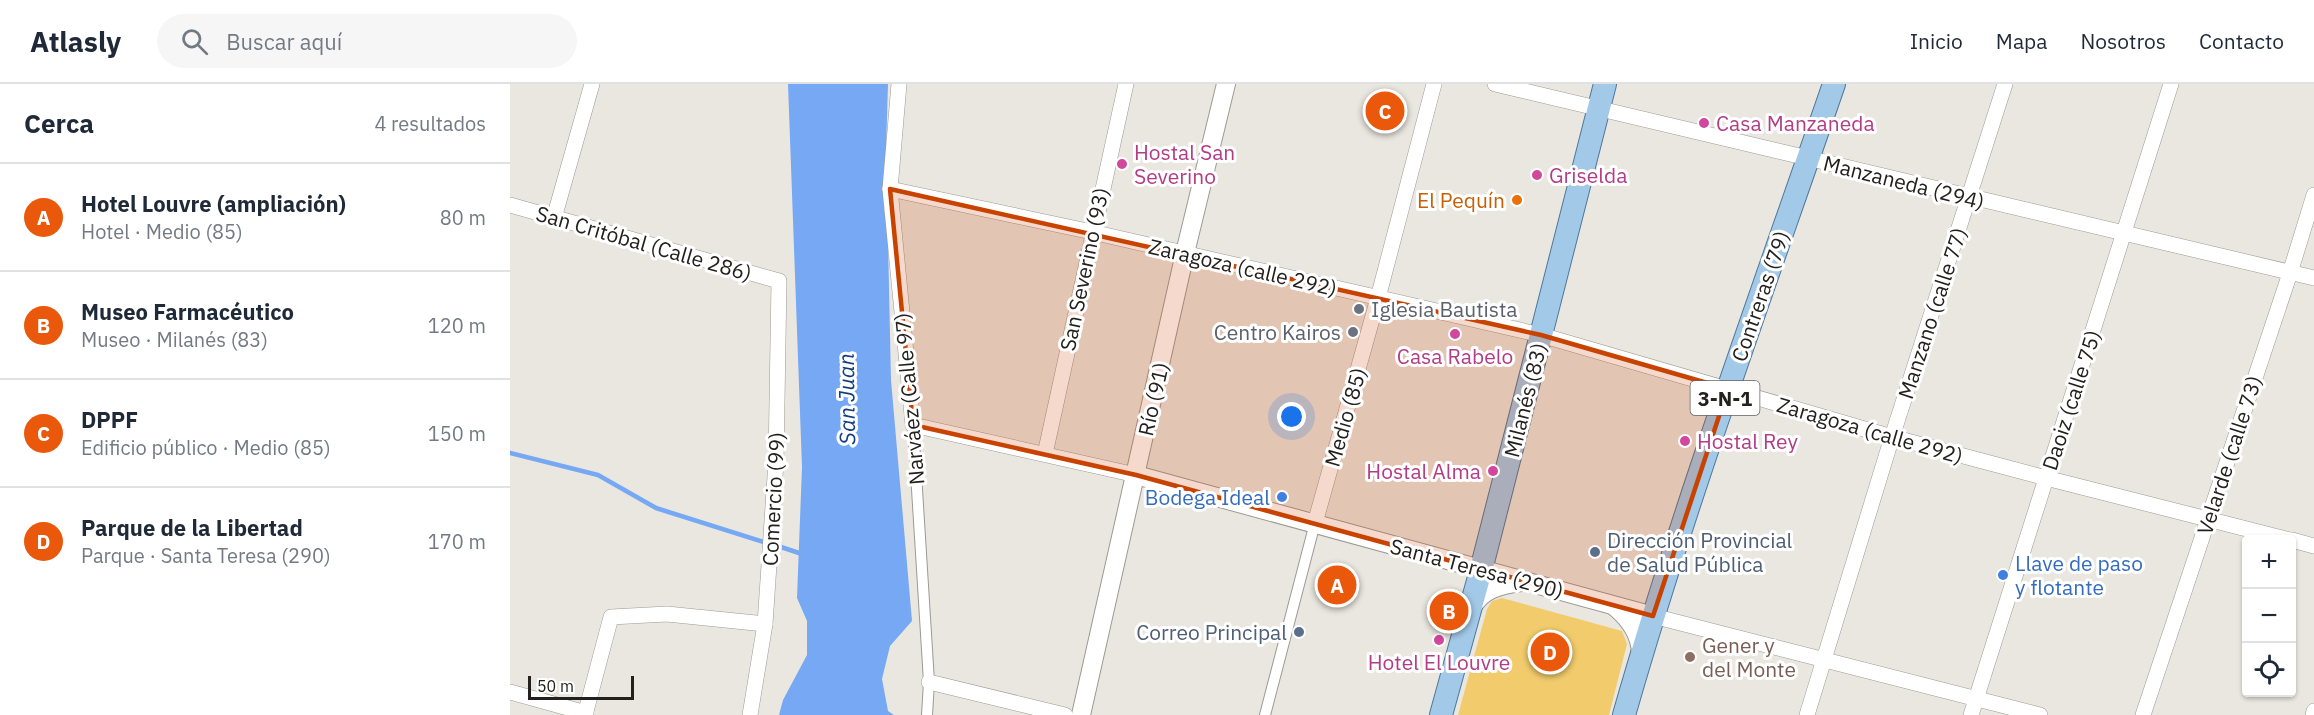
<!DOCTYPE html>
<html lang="es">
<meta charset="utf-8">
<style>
:root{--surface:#fff;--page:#f6f6f7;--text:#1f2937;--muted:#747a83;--line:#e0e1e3;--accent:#ea580c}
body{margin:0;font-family:"IBM Plex Sans",sans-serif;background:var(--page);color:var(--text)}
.controls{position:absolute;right:18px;bottom:18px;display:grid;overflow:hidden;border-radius:6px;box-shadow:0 2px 4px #0004}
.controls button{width:54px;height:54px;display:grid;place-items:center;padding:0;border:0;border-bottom:2px solid var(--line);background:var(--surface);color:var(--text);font:30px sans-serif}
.scale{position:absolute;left:18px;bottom:15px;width:106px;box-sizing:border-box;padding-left:6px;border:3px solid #22211e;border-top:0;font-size:16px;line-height:21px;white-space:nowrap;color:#22211e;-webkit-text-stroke:4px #fff;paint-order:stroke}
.you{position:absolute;left:782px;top:333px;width:21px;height:21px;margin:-15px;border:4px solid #fff;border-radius:50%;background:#1a73e8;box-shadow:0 0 0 9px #1a73e833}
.badge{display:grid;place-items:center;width:39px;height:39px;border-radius:50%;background:var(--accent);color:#fff;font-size:20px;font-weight:700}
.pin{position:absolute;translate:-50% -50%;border:3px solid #fff;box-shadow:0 2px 6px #0006}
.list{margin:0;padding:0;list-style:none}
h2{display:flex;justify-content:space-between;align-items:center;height:78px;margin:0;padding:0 24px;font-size:26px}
h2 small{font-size:20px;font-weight:400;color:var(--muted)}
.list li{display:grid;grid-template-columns:39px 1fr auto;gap:18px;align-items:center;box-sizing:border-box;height:108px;padding:0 24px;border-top:2px solid var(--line)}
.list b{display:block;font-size:22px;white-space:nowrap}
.list p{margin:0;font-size:20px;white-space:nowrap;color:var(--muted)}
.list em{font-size:20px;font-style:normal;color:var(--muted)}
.icon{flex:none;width:33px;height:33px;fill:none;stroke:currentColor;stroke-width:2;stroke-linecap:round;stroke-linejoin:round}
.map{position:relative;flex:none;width:1804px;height:631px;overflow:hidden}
header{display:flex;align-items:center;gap:36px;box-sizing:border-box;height:84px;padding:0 30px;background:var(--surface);border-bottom:2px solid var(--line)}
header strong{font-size:28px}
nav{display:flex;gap:33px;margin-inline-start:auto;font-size:21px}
.search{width:420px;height:54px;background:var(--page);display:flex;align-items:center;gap:15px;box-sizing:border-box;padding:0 21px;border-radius:33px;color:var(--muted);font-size:22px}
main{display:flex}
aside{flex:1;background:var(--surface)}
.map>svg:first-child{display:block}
.green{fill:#f2cc6c}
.water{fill:#76a8f4}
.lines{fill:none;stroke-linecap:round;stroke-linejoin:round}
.stream{stroke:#76a8f4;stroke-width:4.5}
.pedestrian-casing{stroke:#9d9a94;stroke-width:12}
.minor-casing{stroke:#9d9a94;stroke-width:16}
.tertiary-casing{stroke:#9d9a94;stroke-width:20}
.primary-casing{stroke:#4e7799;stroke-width:24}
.pedestrian{stroke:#fff;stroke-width:10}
.minor{stroke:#fff;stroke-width:15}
.tertiary{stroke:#fff;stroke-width:18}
.primary{stroke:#a3c9e9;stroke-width:22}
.marked{fill:#c84200;fill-opacity:0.2;stroke:#c84200;stroke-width:4.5;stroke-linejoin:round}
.hotel-dot{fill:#d1479c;stroke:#fff;stroke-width:2}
.food-dot{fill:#e8710a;stroke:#fff;stroke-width:2}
.worship-dot{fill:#6b7280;stroke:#fff;stroke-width:2}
.shop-dot{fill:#3f7fe0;stroke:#fff;stroke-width:2}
.service-dot{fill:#5c6f8a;stroke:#fff;stroke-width:2}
.education-dot{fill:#8d6e63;stroke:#fff;stroke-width:2}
.labels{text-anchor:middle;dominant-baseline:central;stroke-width:6;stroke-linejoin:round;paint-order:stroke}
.shield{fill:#fff;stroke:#646462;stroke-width:1.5}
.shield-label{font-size:20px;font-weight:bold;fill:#22211e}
.hotel-label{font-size:21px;fill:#b23c85;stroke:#fff;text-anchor:start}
.street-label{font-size:21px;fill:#22211e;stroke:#fff}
.food-label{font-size:21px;fill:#c56008;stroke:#fff;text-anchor:end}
.worship-label{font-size:21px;fill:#5b616d;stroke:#fff;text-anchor:start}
.shop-label{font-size:21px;fill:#366cbe;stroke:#fff;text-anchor:end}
.service-label{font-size:21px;fill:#4e5e75;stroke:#fff;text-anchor:start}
.education-label{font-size:21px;fill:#785e54;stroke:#fff;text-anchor:start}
.water-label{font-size:22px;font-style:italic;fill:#113e82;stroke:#fff}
</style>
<header>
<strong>Atlasly</strong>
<div class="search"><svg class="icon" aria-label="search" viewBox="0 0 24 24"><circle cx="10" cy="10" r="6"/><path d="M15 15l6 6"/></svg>Buscar aquí</div>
<nav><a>Inicio</a><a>Mapa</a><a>Nosotros</a><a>Contacto</a></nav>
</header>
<main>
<aside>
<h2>Cerca<small>4 resultados</small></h2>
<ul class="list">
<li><span class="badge">A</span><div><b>Hotel Louvre (ampliación)</b><p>Hotel · Medio (85)</p></div><em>80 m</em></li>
<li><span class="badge">B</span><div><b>Museo Farmacéutico</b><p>Museo · Milanés (83)</p></div><em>120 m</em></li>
<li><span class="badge">C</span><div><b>DPPF</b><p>Edificio público · Medio (85)</p></div><em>150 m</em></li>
<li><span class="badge">D</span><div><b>Parque de la Libertad</b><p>Parque · Santa Teresa (290)</p></div><em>170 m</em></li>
</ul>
</aside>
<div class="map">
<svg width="1804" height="631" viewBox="0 0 1804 631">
<rect width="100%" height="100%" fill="#eae7e0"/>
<path class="green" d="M992,514L1112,547L1117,560L1099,631H948L977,525L982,517Z"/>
<path class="water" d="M278,0H378L376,65L381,296L402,537L380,562L372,595L378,627L384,631H269L273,616L297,571V537L287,514L292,383Z"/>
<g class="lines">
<g class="stream">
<path d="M0,369L88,391L146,424L257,459"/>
<path d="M265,461L289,469"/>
</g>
<defs>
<g id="pedestrian">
<path d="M403,341L419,598L417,631"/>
<path d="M755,631L805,439"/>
</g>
<g id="minor">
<path d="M389,0L380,105L403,341L626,391"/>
<path d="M985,0L1804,194"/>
<path d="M380,105L582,148L1031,251L1382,353L1536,394L1780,456"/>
<path d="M0,121L269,197L266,378L255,540L240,631"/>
<path d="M44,134L82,0"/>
<path d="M535,370L616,0"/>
<path d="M805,439L868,214L924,0"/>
<path d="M1782,456L1804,462"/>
<path d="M1143,532L1530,631"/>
<path d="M419,598L555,631"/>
<path d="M0,608L76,629"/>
<path d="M75,631L101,533L157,530L255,540"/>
<path d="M1297,631L1382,353L1495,0"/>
<path d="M1461,631L1661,0"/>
<path d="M1633,631L1780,189L1804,111"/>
<path d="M1803,631L1804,627"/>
</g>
<g id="tertiary">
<path d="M626,391L1143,532"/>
<path d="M1104,522C1120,535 1131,550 1131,571"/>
<path d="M961,525C972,505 989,501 1011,498"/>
<path d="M571,631L675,169L716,0"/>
</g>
<g id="primary">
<path d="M931,631L971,486L1095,0"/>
<path d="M1114,631C1175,418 1252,209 1324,0"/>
</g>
</defs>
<use href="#pedestrian" class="pedestrian-casing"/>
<use href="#minor" class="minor-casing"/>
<use href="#tertiary" class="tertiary-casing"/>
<use href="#primary" class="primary-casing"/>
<use href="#pedestrian" class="pedestrian"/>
<use href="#minor" class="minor"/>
<use href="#tertiary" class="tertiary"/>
<use href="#primary" class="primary"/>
</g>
<path class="marked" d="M380,105L1031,251L1218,305L1143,532L626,391L403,341Z"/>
<g class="hotel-dot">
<circle cx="1194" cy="39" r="6"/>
<circle cx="612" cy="80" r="6"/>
<circle cx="1027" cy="91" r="6"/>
<circle cx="945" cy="250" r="6"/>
<circle cx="1175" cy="357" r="6"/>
<circle cx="983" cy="387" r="6"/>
<circle cx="929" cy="556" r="6"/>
</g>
<circle class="food-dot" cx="1007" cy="116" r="6"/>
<g class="worship-dot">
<circle cx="849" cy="225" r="6"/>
<circle cx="843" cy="248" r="6"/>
</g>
<g class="shop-dot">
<circle cx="772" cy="413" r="6"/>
<circle cx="1493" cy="491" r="6"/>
</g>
<g class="service-dot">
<circle cx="1085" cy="468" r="6"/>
<circle cx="789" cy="548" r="6"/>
</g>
<circle class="education-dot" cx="1180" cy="573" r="6"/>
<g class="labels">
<rect class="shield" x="1180.5" y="297" width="69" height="34" rx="4.5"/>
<g class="shield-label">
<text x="1215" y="314">3-N-1</text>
</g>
<g class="hotel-label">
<text x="1206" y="39">Casa Manzaneda</text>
<text x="624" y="68">Hostal San<tspan x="624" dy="24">Severino</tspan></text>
<text x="1039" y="91">Griselda</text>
<text x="945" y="272" text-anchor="middle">Casa Rabelo</text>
<text x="1187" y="357">Hostal Rey</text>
<text x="971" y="387" text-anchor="end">Hostal Alma</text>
<text x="929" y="578" text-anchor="middle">Hotel El Louvre</text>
</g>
<g class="street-label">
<text transform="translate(1394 98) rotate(14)">Manzaneda (294)</text>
<text transform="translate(134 159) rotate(16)">San Critóbal (Calle 286)</text>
<text transform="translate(733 183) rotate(13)">Zaragoza (calle 292)</text>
<text transform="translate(574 185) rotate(-78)">San Severino (93)</text>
<text transform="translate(1250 212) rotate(-71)">Contreras (79)</text>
<text transform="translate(1422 229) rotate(-72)">Manzano (calle 77)</text>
<text transform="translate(399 315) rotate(-95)">Narváez (Calle 97)</text>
<text transform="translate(643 315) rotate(-77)">Río (91)</text>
<text transform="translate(1015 316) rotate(-76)">Milanés (83)</text>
<text transform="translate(1561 316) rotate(-72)">Daoiz (calle 75)</text>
<text transform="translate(835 333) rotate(-74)">Medio (85)</text>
<text transform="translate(1360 346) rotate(16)">Zaragoza (calle 292)</text>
<text transform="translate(1719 371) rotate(-72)">Velarde (calle 73)</text>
<text transform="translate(263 415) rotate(-87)">Comercio (99)</text>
<text transform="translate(967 484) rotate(15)">Santa Teresa (290)</text>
</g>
<g class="food-label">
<text x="995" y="116">El Pequín</text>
</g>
<g class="worship-label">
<text x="861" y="225">Iglesia Bautista</text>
<text x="831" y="248" text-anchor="end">Centro Kairos</text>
</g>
<g class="shop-label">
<text x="760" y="413">Bodega Ideal</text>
<text x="1505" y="479" text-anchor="start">Llave de paso<tspan x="1505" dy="24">y flotante</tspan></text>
</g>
<g class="service-label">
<text x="1097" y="456">Dirección Provincial<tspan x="1097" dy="24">de Salud Pública</tspan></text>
<text x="777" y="548" text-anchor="end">Correo Principal</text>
</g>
<g class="education-label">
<text x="1192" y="561">Gener y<tspan x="1192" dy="24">del Monte</tspan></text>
</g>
<g class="water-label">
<text transform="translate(336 315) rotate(-91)">San Juan</text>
</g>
</g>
</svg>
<div class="controls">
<button>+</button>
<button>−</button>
<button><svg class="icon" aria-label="locate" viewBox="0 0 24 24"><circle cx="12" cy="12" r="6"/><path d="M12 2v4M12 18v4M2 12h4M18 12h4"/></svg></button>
</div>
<div class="scale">50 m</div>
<div class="you"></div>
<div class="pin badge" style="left:827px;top:501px">A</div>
<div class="pin badge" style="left:939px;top:527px">B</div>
<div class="pin badge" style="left:875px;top:27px">C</div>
<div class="pin badge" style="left:1040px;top:568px">D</div>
</div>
</main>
